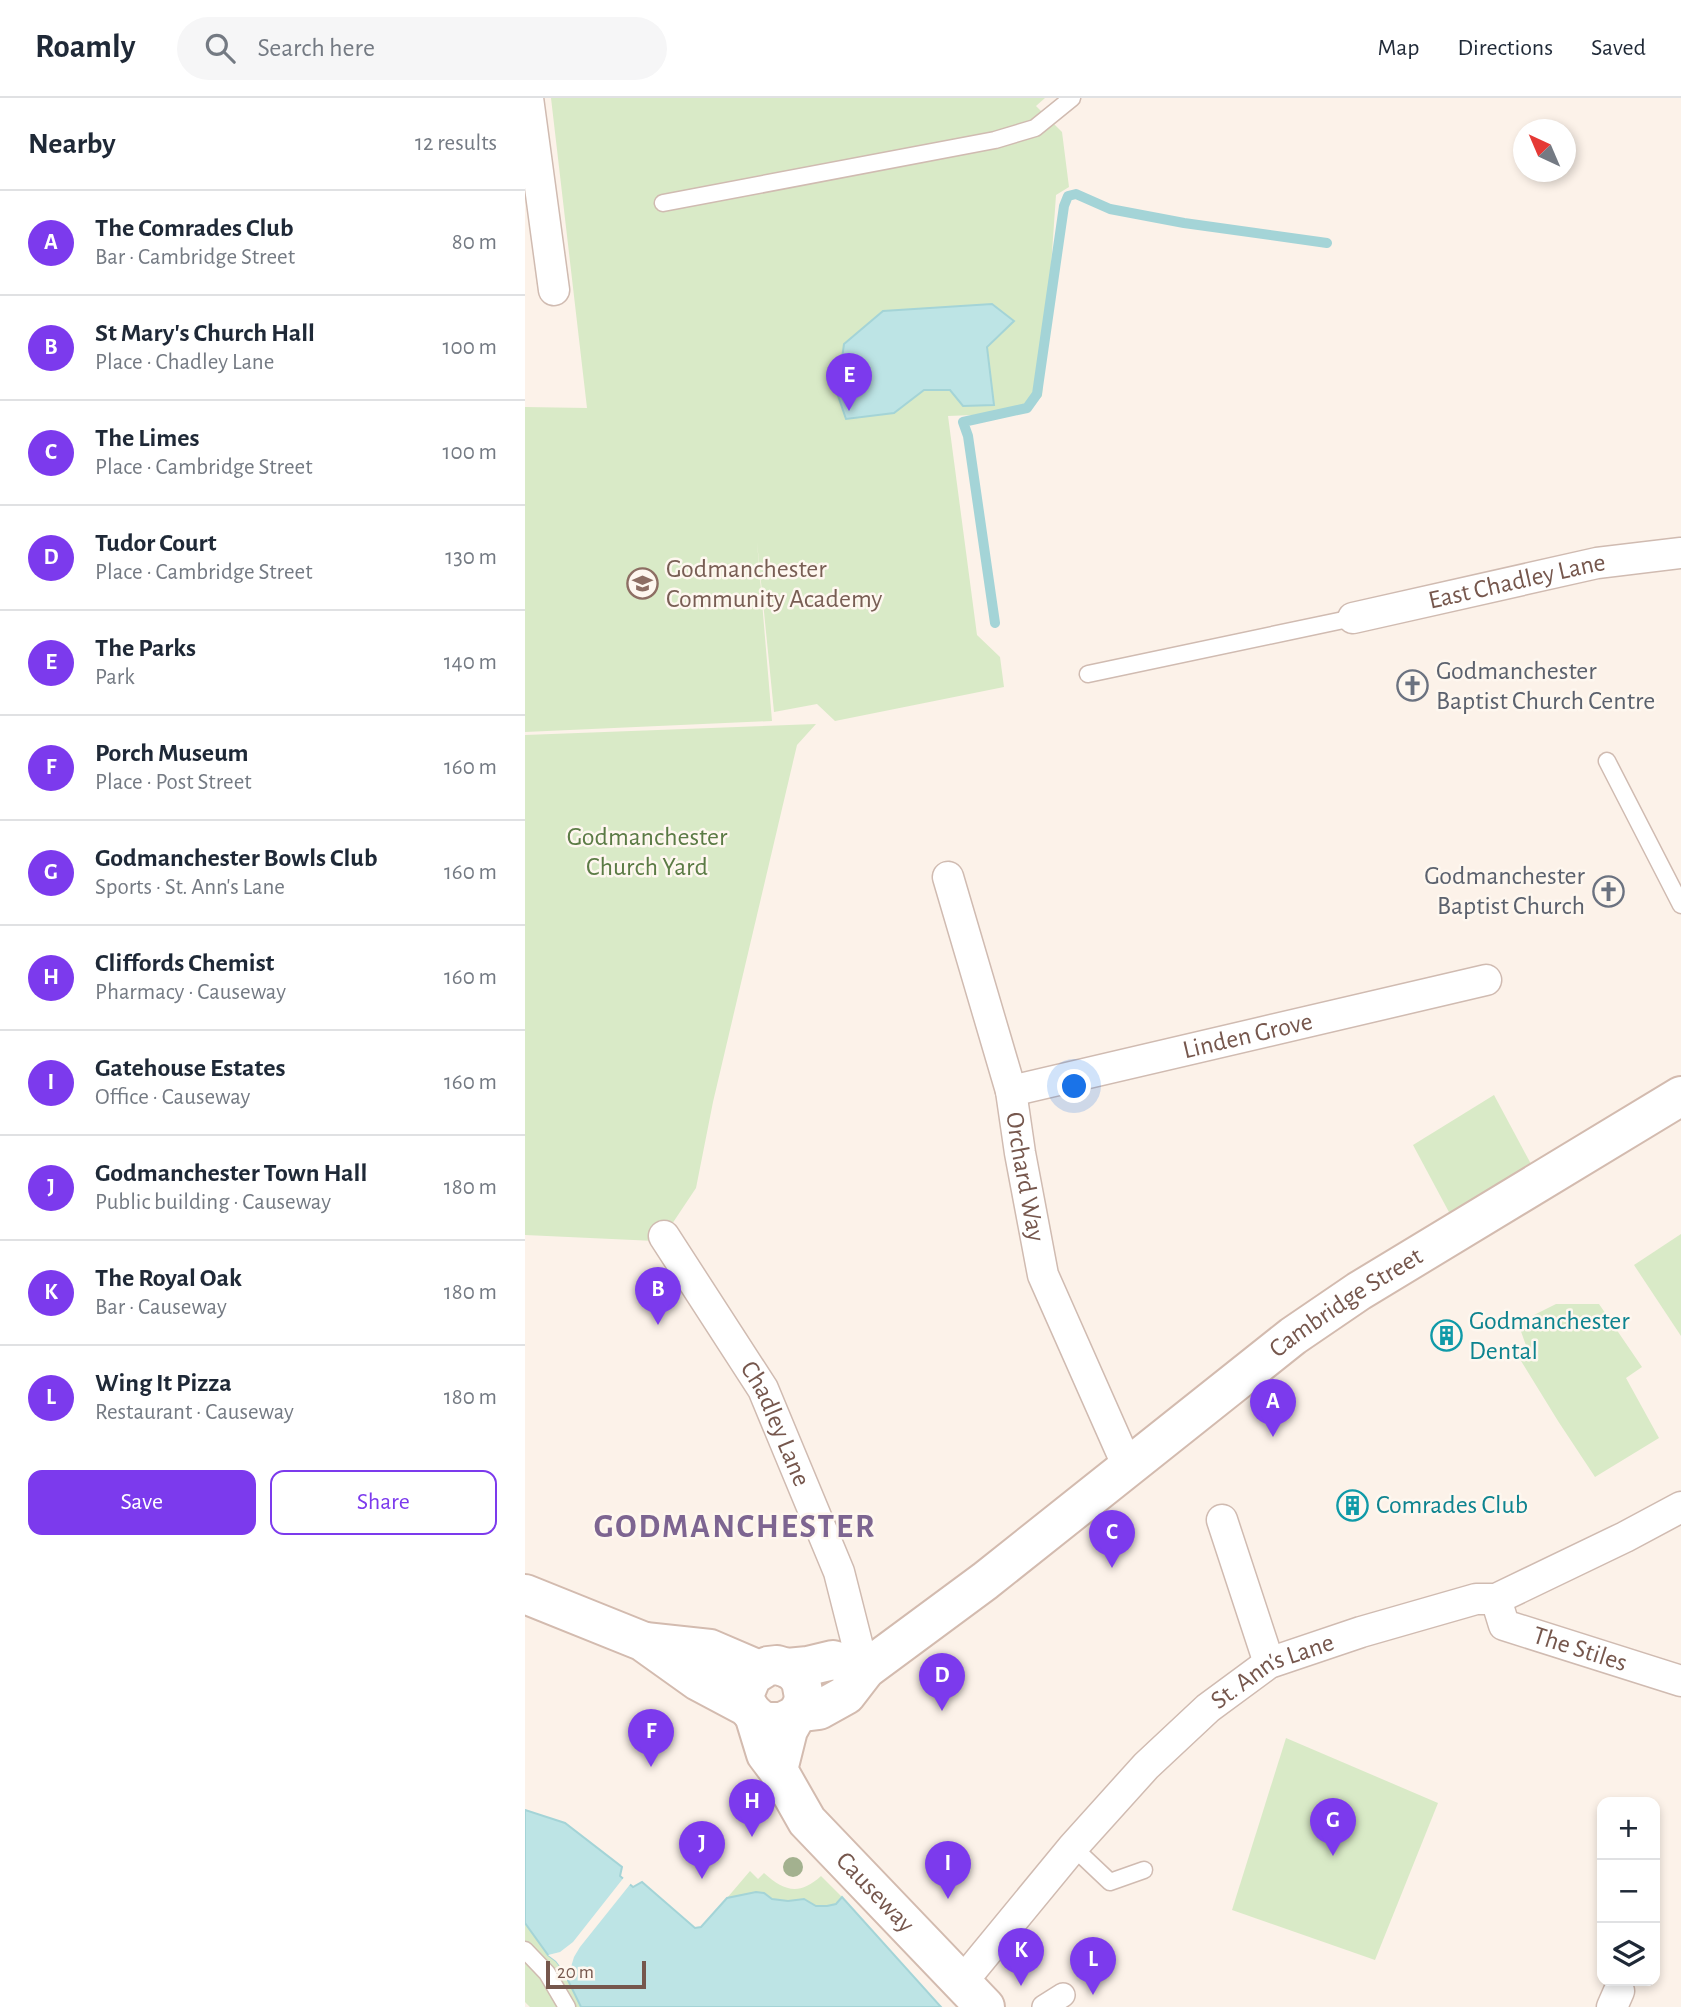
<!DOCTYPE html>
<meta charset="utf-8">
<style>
:root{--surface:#fff;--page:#f6f6f7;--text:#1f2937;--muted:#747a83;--line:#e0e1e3;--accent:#7c3aed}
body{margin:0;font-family:"Alegreya Sans",sans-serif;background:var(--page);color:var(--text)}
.controls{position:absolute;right:21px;bottom:21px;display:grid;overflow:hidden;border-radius:14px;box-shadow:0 4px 10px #0003}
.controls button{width:63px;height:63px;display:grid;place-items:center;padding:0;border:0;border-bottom:2px solid var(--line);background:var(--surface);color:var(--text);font:35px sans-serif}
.compass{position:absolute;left:988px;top:21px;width:63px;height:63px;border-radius:50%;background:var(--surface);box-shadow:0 4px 10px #0003;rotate:316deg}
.scale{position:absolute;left:21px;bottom:18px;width:100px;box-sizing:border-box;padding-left:7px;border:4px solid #76574d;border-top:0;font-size:19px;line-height:24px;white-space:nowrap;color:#76574d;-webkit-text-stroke:5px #fef7ef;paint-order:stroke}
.you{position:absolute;left:550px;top:989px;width:24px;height:24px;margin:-18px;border:5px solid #fff;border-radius:50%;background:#1a73e8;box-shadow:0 0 0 10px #1a73e833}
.badge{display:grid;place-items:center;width:46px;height:46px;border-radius:50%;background:var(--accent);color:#fff;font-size:23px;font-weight:700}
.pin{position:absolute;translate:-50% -58px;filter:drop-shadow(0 2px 4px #0008)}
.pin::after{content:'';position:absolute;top:37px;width:24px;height:21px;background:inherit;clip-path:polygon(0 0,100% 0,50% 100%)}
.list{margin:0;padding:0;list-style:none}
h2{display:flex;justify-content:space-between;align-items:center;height:91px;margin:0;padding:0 28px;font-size:30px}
h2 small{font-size:23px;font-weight:400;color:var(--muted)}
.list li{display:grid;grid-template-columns:46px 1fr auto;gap:21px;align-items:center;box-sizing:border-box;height:105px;padding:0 28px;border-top:2px solid var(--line)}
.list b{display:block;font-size:26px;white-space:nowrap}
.list p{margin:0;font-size:23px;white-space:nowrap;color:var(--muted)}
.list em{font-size:23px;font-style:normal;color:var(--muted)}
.actions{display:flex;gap:14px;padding:21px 28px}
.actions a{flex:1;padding:16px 0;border:2px solid var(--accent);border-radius:14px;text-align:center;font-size:24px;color:var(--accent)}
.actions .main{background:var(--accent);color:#fff}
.icon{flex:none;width:38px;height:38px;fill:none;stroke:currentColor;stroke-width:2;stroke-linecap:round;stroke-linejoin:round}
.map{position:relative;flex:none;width:1156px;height:1909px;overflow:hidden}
header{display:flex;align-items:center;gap:42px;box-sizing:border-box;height:98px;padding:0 35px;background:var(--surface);border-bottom:2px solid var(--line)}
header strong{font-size:33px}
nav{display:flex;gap:38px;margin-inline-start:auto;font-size:24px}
.search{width:490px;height:63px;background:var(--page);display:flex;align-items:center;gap:18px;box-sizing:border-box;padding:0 24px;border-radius:38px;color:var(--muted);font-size:26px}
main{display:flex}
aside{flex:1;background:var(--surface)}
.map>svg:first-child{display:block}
.green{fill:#d9eac7}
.water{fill:#bde4e5;stroke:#a4d4d7;stroke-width:2}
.pier{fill:#fcf2e9}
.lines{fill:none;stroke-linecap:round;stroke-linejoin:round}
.stream{stroke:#a4d4d7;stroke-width:10}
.service-casing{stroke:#d0bbb1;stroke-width:19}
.pedestrian-casing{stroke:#d0bbb1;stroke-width:26}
.minor-casing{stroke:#d0bbb1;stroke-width:33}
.secondary-casing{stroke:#d3bbaf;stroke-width:42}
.service{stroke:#fff;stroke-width:16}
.pedestrian{stroke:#fff;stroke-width:23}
.minor{stroke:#fff;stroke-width:30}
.secondary{stroke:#fff;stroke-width:38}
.tree{fill:#a3b18f}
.labels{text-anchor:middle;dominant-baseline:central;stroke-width:5;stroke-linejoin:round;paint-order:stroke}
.education-label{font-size:26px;fill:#785e54;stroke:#fef7ef;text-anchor:start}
.street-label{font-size:26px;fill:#76574d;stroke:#fef7ef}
.worship-label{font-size:26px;fill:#5b616d;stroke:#fef7ef;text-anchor:start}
.park-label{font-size:26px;fill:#5b7b45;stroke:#fef7ef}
.culture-label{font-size:26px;fill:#0d838f;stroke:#fef7ef;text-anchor:start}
.district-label{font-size:33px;font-weight:bold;letter-spacing:2px;fill:#7d6591;stroke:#fef7ef}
</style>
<header>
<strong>Roamly</strong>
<div class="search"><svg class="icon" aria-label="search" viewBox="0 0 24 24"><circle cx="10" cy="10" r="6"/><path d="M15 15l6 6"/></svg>Search here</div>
<nav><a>Map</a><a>Directions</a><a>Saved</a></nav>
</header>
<main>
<aside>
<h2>Nearby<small>12 results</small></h2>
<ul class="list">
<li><span class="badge">A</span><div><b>The Comrades Club</b><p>Bar · Cambridge Street</p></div><em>80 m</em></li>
<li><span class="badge">B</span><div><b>St Mary's Church Hall</b><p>Place · Chadley Lane</p></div><em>100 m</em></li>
<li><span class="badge">C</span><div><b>The Limes</b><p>Place · Cambridge Street</p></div><em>100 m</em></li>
<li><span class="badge">D</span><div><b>Tudor Court</b><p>Place · Cambridge Street</p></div><em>130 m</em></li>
<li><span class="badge">E</span><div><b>The Parks</b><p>Park</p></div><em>140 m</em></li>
<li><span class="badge">F</span><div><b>Porch Museum</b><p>Place · Post Street</p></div><em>160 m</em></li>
<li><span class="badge">G</span><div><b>Godmanchester Bowls Club</b><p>Sports · St. Ann's Lane</p></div><em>160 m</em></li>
<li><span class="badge">H</span><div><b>Cliffords Chemist</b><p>Pharmacy · Causeway</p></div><em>160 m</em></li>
<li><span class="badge">I</span><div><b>Gatehouse Estates</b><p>Office · Causeway</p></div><em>160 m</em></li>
<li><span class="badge">J</span><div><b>Godmanchester Town Hall</b><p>Public building · Causeway</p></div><em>180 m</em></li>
<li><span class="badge">K</span><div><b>The Royal Oak</b><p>Bar · Causeway</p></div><em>180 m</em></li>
<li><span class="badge">L</span><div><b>Wing It Pizza</b><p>Restaurant · Causeway</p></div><em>180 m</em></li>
</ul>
<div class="actions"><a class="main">Save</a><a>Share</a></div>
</aside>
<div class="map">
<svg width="1156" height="1909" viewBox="0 0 1156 1909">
<rect width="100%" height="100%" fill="#fcf2e9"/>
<g class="green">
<path d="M26,0H520L511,8L537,34L544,89L531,97L517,298L500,315L423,318L452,537L475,559L479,589L310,623L292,606L249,614L232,444L247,623L0,634V309L62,310Z"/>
<path d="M291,626L272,647L188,1004L171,1090L139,1138L130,1143L0,1137V637Z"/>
<path d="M969,997L1006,1066L925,1116L888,1047Z"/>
<path d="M1156,1136V1238L1109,1167Z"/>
<path d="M1031,1206H1074L1117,1269L1101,1280L1134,1340L1070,1379L1033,1323L993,1258L1003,1253L993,1225Z"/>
<path d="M761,1640L913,1705L850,1862L707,1812Z"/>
<path d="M225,1773L233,1781L239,1775C259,1793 274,1798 296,1778L317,1799L311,1806L302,1808H291L279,1801L263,1803L247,1801L239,1795L231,1794L202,1800Z"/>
<path d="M0,1825L23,1857L31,1863L38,1872L56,1909H5L0,1904Z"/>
</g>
<g class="water">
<path d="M467,206L489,223L462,249L469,307L438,308L425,292H399L369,315L321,321L312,295L319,246L358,213Z"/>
<path d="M0,1712L40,1725L97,1769L95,1778L108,1789L117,1784L170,1830L176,1829L202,1800L231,1794L239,1795L247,1801L263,1803L279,1801L291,1808H302L311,1806L317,1799L416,1909H56L38,1872L31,1863L23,1857L0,1825Z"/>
</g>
<path class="pier" d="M100,1778L107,1784L55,1849L49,1859L43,1879L31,1863L23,1857L35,1854L48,1844Z"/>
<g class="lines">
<path class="stream" d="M470,525L443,338L438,324L502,310L512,296L539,108L543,98L551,96L585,111L659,125L802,145"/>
<defs>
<g id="service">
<path d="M138,105L470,42L510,30L547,0"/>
<path d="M563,576L828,520"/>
<path d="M1082,663L1156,807"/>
<path d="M548,1749L585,1784L619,1772"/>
<path d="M0,1852L22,1875L42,1909"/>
</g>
<path id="pedestrian" d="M519,1909L538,1897"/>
<g id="minor">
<path d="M3,0L29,192"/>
<path id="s1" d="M828,520L1072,465L1156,455"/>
<path id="s2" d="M423,779L486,993L495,1055L518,1177L603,1369"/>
<path id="s3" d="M486,993L961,882"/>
<path id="s4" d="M139,1138L238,1291L314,1474L333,1549L341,1571"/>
<path d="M697,1422L744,1565"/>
<path id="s5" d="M971,1501L979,1527L1156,1583"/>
<path id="s6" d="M437,1884L548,1749L621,1668L683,1610L744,1565L836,1534L951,1501H971L1100,1439L1156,1409"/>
<path d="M1087,1909L1094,1893"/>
</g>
<g id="secondary">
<path id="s7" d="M0,1496L117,1543L173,1583L220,1608L235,1621L242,1624H257L278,1614L294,1612L321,1597L341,1571L460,1483L768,1238L834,1193L1156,998"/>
<path d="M120,1544L185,1551L234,1572"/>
<path d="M262,1570L283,1568L308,1562L341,1571"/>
<path id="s8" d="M253,1672L263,1632L277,1607L279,1599L276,1583L270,1575L262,1570L252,1567L243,1568L227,1578L220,1595L221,1604L230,1620L241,1656L253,1672L282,1723L460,1909"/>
</g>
</defs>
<use href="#service" class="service-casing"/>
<use href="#pedestrian" class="pedestrian-casing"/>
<use href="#minor" class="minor-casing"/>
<use href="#secondary" class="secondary-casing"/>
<use href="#service" class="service"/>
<use href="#pedestrian" class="pedestrian"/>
<use href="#minor" class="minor"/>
<use href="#secondary" class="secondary"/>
</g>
<circle class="tree" cx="268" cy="1769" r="10"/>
<defs>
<symbol id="school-ring" viewBox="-11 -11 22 22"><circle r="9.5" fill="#fef7ef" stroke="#8d6e63" stroke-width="1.5"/><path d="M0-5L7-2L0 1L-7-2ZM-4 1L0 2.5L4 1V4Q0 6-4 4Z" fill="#8d6e63"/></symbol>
<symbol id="church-ring" viewBox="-11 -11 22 22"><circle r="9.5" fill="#fef7ef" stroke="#6b7280" stroke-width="1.5"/><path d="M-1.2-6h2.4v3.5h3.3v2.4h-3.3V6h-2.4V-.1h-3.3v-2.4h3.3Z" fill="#6b7280"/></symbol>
<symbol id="building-ring" viewBox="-11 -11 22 22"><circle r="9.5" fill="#fef7ef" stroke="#0f9aa8" stroke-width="1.5"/><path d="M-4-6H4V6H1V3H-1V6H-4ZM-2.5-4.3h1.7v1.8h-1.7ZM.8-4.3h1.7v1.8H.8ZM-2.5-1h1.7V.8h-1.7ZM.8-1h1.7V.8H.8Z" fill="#0f9aa8"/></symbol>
</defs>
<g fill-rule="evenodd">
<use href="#school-ring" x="100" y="468" width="35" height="35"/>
<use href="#church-ring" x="870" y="570" width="35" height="35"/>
<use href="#church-ring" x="1066" y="776" width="35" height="35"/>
<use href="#building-ring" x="904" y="1220" width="35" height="35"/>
<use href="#building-ring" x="810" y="1390" width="35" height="35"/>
</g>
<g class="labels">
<g class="education-label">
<text x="141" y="471">Godmanchester<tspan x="141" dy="30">Community Academy</tspan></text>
</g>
<g class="street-label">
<text stroke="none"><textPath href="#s1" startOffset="168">East Chadley Lane</textPath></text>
<text stroke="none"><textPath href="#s3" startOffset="243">Linden Grove</textPath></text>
<text stroke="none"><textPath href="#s2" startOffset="310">Orchard Way</textPath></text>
<text stroke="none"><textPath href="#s7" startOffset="998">Cambridge Street</textPath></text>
<text stroke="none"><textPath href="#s4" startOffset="219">Chadley Lane</textPath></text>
<text stroke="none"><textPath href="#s5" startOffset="107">The Stiles</textPath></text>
<text stroke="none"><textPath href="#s6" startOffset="444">St. Ann's Lane</textPath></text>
<text stroke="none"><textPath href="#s8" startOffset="413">Causeway</textPath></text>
</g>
<g class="worship-label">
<text x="911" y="573">Godmanchester<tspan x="911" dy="30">Baptist Church Centre</tspan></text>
<text x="1060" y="778" text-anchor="end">Godmanchester<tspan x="1060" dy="30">Baptist Church</tspan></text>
</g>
<g class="park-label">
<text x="122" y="739">Godmanchester<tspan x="122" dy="30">Church Yard</tspan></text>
</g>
<g class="culture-label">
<text x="944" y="1223">Godmanchester<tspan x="944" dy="30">Dental</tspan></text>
<text x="851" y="1407">Comrades Club</text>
</g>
<g class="district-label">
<text x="210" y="1429">GODMANCHESTER</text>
</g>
</g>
</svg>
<div class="controls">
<button>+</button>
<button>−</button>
<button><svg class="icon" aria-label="layers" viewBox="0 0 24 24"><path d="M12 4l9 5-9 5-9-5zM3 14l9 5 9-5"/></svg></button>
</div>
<svg class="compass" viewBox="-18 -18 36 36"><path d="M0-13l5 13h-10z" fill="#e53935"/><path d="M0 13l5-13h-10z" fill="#747a83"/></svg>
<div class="scale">20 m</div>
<div class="you"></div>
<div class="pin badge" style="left:748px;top:1339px">A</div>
<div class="pin badge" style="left:133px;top:1227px">B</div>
<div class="pin badge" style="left:587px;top:1470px">C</div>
<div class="pin badge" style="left:417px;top:1613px">D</div>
<div class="pin badge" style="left:324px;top:313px">E</div>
<div class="pin badge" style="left:126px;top:1669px">F</div>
<div class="pin badge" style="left:808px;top:1758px">G</div>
<div class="pin badge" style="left:227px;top:1739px">H</div>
<div class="pin badge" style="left:423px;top:1801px">I</div>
<div class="pin badge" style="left:177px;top:1781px">J</div>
<div class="pin badge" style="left:496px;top:1888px">K</div>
<div class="pin badge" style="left:568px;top:1897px">L</div>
</div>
</main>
